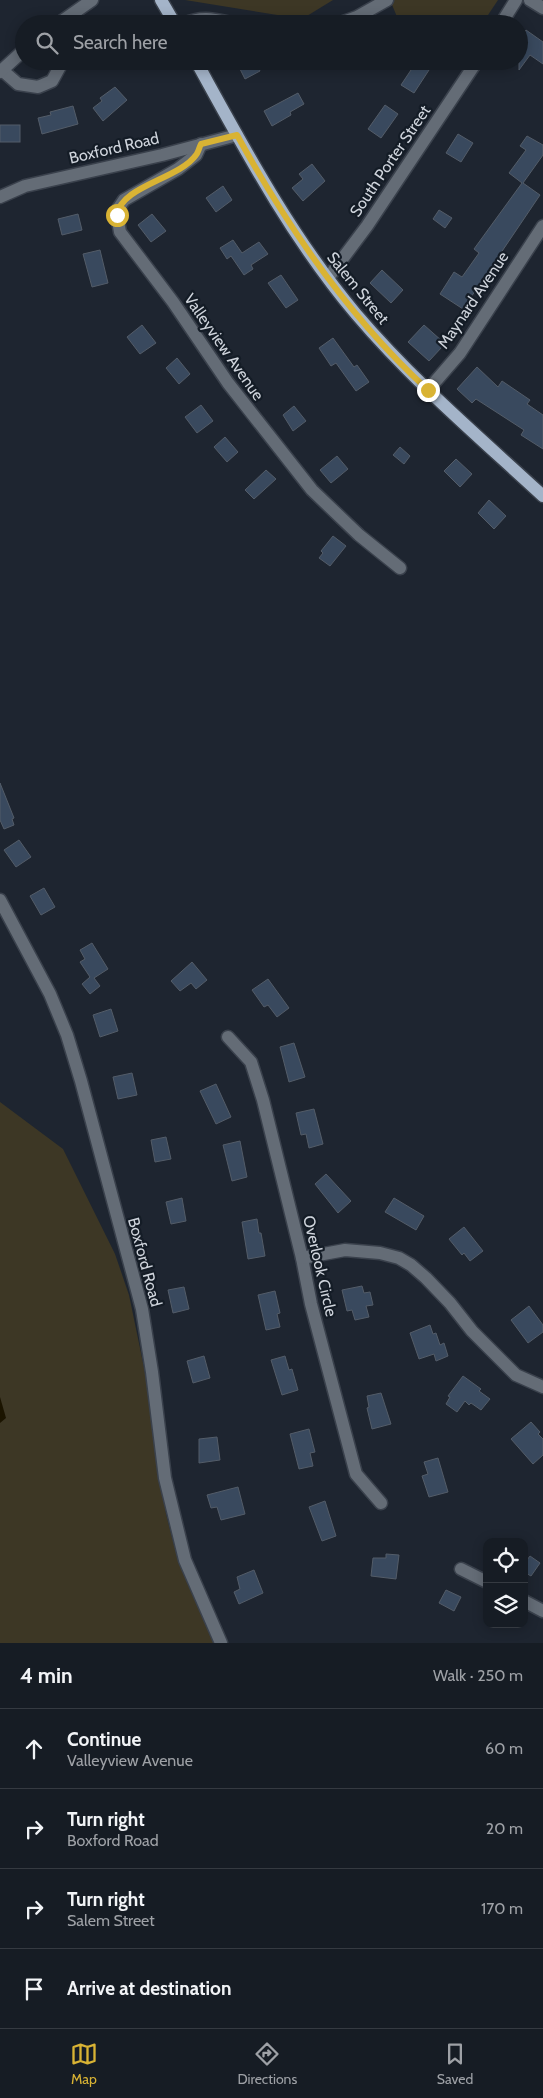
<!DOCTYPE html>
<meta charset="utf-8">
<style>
:root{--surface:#161c24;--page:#232931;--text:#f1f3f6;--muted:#9ea1a6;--line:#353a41;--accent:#d9b334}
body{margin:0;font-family:Cabin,sans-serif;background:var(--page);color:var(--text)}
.controls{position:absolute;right:15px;bottom:15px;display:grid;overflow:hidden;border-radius:10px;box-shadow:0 2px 12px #0003}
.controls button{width:45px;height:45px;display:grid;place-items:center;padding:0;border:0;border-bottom:1px solid var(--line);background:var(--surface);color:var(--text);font:25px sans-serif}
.stop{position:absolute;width:15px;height:15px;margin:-11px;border:4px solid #d9b334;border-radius:50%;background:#fff}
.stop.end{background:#d9b334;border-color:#fff;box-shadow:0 1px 5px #0008}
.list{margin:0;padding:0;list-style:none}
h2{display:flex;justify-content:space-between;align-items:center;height:65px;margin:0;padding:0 20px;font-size:21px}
h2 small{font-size:16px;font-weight:400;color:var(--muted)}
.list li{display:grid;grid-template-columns:32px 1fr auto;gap:15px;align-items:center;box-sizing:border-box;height:80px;padding:0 20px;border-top:1px solid var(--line)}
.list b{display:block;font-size:19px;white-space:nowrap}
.list p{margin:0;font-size:16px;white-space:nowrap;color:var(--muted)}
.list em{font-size:16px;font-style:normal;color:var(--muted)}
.icon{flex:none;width:28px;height:28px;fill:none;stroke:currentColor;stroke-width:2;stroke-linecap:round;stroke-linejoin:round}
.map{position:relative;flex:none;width:543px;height:1643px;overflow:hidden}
.search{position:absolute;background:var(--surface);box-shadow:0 2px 12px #0003;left:15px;right:15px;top:15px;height:55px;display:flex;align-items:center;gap:12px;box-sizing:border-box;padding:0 18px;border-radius:28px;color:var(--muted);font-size:19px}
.sheet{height:385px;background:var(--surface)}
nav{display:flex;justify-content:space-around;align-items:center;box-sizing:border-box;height:70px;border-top:1px solid var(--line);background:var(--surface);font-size:14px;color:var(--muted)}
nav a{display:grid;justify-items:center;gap:2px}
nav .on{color:var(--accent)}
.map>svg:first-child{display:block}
.green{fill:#3d3725}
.water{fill:#1b1400}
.building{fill:#39495e;stroke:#535c68}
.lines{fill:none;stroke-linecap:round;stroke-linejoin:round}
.minor-casing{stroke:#3a414c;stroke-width:15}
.major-casing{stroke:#3a414c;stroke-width:15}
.minor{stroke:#646c76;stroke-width:12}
.major{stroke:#a4b4c9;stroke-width:12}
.route{stroke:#d9b334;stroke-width:6}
.labels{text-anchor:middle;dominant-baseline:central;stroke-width:4.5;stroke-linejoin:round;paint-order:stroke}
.street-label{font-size:16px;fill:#cfd4dc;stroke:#141c26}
</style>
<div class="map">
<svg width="543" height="1643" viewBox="0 0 543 1643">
<rect width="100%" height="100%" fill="#1e2530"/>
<g class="green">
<path d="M185,0H333L302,19Z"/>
<path d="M390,0H498L482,24H400Z"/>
<path d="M0,1102L63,1149L115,1254L129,1295L140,1348L147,1383L166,1514L174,1545L190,1589L214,1643H0Z"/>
</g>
<path class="water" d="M0,1397L6,1418L0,1423Z"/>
<g class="building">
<path d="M526,30L543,42V64L530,55L519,70V39Z"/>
<path d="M236,61H255L260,71L245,79Z"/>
<path d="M417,61L429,70L414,93L401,85Z"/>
<path d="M115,87L127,100L103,121L93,108L102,101L100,98Z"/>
<path d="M298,93L304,104L290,112L291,115L272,126L264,111Z"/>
<path d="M385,105L398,114L381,138L368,129Z"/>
<path d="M73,106L78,124L42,134L38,118L51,115L50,112Z"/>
<rect x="0" y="125" width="20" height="17"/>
<path d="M458,134L473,143L461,162L446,153Z"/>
<path d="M527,136L543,145V155L523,183L540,195L463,309L440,294L454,272L462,277L479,253L474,249L522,183L509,173L526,150L520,146Z"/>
<path d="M312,164L325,181L303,201L292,188L303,179L299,174Z"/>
<path d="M223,186L232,200L216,212L206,198Z"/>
<path d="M439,210L452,218L445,228L433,219Z"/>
<path d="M78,214L82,230L62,235L58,219Z"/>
<path d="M152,214L166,231L151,242L138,225Z"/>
<path d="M233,240L242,253L259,242L268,254L251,265L253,269L244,275L231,256L227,259L220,248Z"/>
<path d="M100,250L108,283L92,287L83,254Z"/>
<path d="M382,270L403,290L391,303L370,283Z"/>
<path d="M281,275L298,300L286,308L268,283Z"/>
<path d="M142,325L156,343L140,354L127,337Z"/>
<path d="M424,325L442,341L439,344L442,347L429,361L408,342Z"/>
<path d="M333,338L354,367L357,365L369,382L356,391L336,363L331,366L319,348Z"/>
<path d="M177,358L190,374L179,384L166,368Z"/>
<path d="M477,367L498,387L502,381L530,400L527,404L543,415V449L521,435L524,430L476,399L472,403L457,389Z"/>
<path d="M201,405L213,421L197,433L185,417Z"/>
<path d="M294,406L306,421L293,431L283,415Z"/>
<path d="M225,437L238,452L227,462L214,447Z"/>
<path d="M400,447L410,456L404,464L393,455Z"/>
<path d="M337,456L348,469L331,483L320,470Z"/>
<path d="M456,459L472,474L460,487L444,471Z"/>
<path d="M266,470L276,479L254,499L245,490Z"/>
<path d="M489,500L506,516L494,529L478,513Z"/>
<path d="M333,536L346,546L330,566L319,558L323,553L321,551Z"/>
<path d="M0,783L14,818L12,819L14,825L4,829L0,820Z"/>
<path d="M19,840L31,857L16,867L4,850Z"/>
<path d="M44,888L55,907L41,915L30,896Z"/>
<path d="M92,943L108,969L94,978L100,986L90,994L82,984L90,977L80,962L85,959L80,950Z"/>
<path d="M192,962L207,980L196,989L191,983L180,991L171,981Z"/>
<path d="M268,979L289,1008L277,1017L268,1005L264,1007L252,990Z"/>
<path d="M111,1009L118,1031L100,1037L93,1015Z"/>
<path d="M294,1043L305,1077L289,1082L280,1047Z"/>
<path d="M132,1073L137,1095L118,1099L113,1077Z"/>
<path d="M216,1084L231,1117L216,1124L200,1091Z"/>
<path d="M314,1109L323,1144L309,1148L306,1134L301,1135L296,1113Z"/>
<path d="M166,1137L171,1159L155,1162L151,1140Z"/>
<path d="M240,1141L247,1177L232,1181L223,1145Z"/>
<path d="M326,1174L351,1201L338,1213L315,1184Z"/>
<path d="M182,1198L186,1221L171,1224L166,1202Z"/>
<path d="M394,1198L424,1216L416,1230L385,1212Z"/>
<path d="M257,1219L259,1233H261L265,1256L248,1259L242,1222Z"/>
<path d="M464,1227L483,1251L470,1261L464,1253L462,1255L449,1239Z"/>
<path d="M362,1286L364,1293L370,1292L373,1305L366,1306L369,1317L355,1320L352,1310L347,1311L342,1290Z"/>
<path d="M184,1287L189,1309L173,1313L168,1290Z"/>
<path d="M275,1291L280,1313L277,1314L280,1327L266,1330L258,1295Z"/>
<path d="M529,1306L543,1325V1332L528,1343L511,1320Z"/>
<path d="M430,1325L433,1334L436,1333L440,1345L444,1343L448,1356L436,1361L434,1354L419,1359L410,1333Z"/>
<path d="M204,1356L210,1378L193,1383L187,1361Z"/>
<path d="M285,1356L289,1370L292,1369L298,1390L282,1395L271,1360Z"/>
<path d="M463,1376L481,1389L479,1391L490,1399L481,1410L471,1403L469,1405L465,1401L457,1412L446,1404L450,1397L448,1396Z"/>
<path d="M381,1393L391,1424L372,1429L367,1408L369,1407L367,1396Z"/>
<path d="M531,1422L540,1432L538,1434L543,1439V1455L533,1464L511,1439Z"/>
<path d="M309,1429L315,1452L310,1453L313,1466L299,1469L290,1434Z"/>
<path d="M217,1437L220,1460L199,1463V1439Z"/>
<path d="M438,1458L448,1492L429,1497L422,1476L428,1474L424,1462Z"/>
<path d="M238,1487L245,1514L221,1520L217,1507L211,1508L207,1495Z"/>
<path d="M325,1501L336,1536L322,1541L309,1507Z"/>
<path d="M386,1554L399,1555L396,1579L371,1576L373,1558H386Z"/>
<path d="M530,1556L540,1563L531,1576L524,1572V1564Z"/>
<path d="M254,1570L263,1593L239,1604L234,1592L240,1589L237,1577Z"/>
<path d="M446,1590L461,1597L454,1611L439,1603Z"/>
</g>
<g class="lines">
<defs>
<g id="minor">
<path d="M530,0L543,8"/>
<path d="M58,24L92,0"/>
<path d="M184,24C203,15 216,20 235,24"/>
<path d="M338,24L357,17L387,0"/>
<path d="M501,24L516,0"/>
<path d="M2,70L18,84L38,87L52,81L63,61"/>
<path d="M0,72L24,50"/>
<path d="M201,144L196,155L178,169L124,200L118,209L117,215L120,232L173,302L228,383L312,490L359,535L400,568"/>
<path d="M0,197L25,186L162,155L237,135"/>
<path d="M328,278L367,226L477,61"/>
<path d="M428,390L460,353L543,226"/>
<path d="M0,900L50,994L67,1035L81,1081L142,1309L152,1372L165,1478L185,1560L221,1643"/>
<path d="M228,1037L251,1062L263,1100L302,1258L311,1304L356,1474L381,1503"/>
<path d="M302,1258L345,1250L380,1253L399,1258L411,1265L426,1278L450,1303L472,1331L516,1375L543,1387"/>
<path d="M461,1569L487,1582"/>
<path d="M524,1601L543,1611"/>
</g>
<g id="major">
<path d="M161,0L175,24"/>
<path d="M196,61C244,148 291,237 356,314C412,380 479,437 543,496"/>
</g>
</defs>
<use href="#minor" class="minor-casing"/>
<use href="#major" class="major-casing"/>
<use href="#minor" class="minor"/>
<use href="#major" class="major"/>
</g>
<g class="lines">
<path class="route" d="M117,215C121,186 179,179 196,155C198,153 199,148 201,144L237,135C288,228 349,318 428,390"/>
</g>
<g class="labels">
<g class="street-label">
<text transform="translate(114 148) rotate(-13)">Boxford Road</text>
<text transform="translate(390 161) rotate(-56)">South Porter Street</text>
<text transform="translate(358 288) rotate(51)">Salem Street</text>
<text transform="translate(473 300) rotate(-56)">Maynard Avenue</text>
<text transform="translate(224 347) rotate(55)">Valleyview Avenue</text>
<text transform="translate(145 1262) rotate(75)">Boxford Road</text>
<text transform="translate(320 1266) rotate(77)">Overlook Circle</text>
</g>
</g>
</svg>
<div class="controls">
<button><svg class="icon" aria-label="locate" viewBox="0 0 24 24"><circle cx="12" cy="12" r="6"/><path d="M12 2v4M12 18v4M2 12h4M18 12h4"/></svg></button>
<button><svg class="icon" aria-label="layers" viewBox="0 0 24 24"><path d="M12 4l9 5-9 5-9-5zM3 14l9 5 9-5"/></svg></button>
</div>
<div class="stop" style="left:117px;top:215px"></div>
<div class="stop end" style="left:428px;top:390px"></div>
<div class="search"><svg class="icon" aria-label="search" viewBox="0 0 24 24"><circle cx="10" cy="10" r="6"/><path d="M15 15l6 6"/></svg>Search here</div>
</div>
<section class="sheet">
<h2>4 min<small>Walk · 250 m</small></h2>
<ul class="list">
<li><svg class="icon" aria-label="ahead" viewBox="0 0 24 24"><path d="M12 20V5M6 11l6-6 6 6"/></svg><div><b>Continue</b><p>Valleyview Avenue</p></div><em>60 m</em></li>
<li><svg class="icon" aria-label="right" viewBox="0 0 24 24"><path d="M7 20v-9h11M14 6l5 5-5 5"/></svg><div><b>Turn right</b><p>Boxford Road</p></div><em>20 m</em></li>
<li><svg class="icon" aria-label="right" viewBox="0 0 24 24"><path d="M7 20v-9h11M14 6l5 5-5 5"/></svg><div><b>Turn right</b><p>Salem Street</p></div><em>170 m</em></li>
<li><svg class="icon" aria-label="arrive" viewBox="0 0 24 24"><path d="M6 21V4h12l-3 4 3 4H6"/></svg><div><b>Arrive at destination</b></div></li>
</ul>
</section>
<nav>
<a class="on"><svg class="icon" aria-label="map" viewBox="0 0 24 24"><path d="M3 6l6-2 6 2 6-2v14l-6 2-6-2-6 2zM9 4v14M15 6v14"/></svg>Map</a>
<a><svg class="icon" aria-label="directions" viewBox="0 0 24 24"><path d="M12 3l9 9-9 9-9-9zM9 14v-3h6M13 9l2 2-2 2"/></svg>Directions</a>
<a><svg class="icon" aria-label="saved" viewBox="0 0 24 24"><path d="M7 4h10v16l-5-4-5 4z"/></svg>Saved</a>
</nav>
